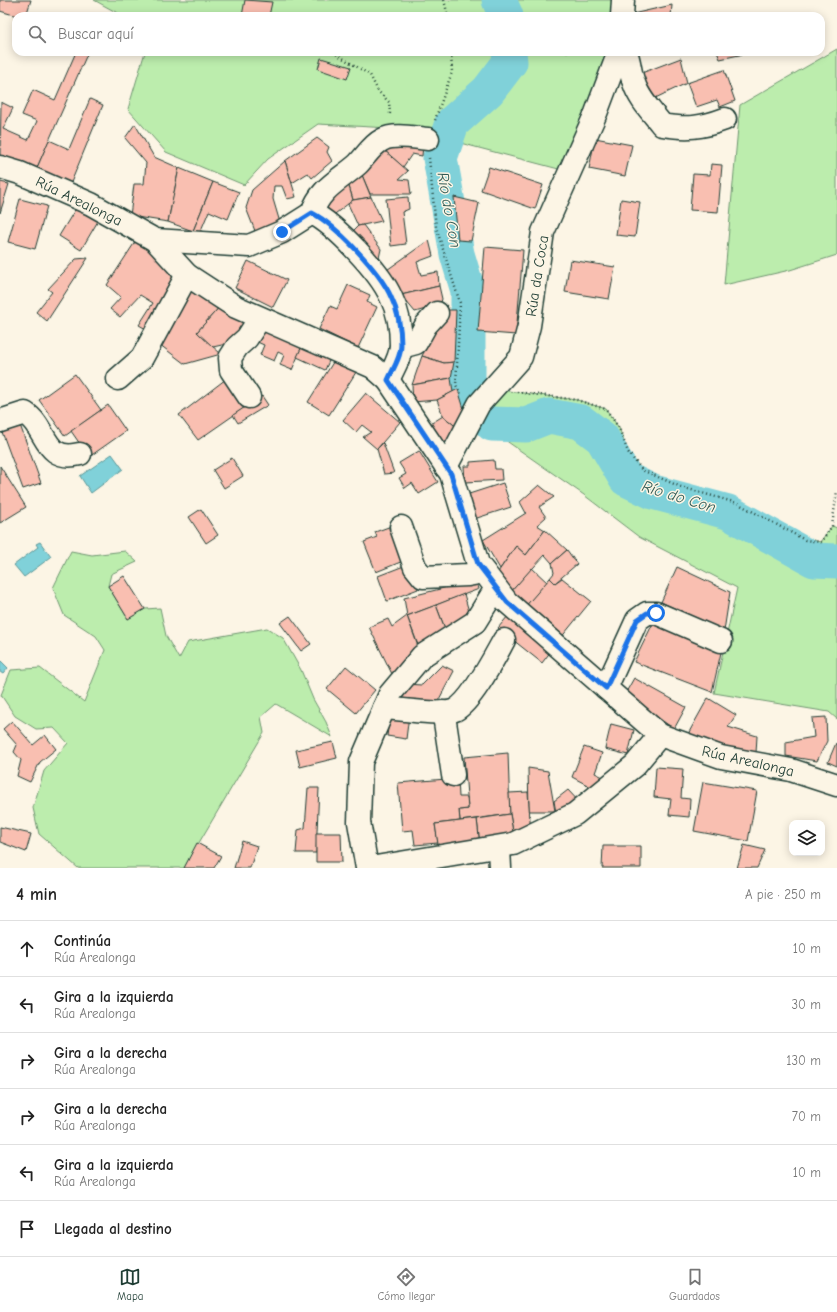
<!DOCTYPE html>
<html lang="es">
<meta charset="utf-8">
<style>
:root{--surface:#fff;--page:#f2f2f2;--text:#222;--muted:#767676;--line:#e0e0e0;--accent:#1f3d34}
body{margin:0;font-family:"Comic Neue",sans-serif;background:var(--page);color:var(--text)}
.controls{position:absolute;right:12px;bottom:12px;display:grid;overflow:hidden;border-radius:8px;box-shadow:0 2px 10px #0003}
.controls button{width:36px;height:36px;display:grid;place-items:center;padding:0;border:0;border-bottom:1px solid var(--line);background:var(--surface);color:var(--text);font:20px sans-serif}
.stop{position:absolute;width:12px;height:12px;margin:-9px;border:3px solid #1a73e8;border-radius:50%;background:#fff}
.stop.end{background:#1a73e8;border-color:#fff;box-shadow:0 1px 4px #0008}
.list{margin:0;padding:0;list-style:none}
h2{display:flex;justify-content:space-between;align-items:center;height:52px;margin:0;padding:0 16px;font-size:17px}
h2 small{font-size:13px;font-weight:400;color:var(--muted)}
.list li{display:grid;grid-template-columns:26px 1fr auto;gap:12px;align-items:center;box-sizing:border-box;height:56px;padding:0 16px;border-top:1px solid var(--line)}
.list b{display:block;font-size:15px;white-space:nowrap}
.list p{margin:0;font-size:13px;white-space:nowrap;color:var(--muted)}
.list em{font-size:13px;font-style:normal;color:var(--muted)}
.icon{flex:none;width:22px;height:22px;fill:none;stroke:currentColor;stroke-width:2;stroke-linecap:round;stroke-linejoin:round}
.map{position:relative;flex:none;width:837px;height:868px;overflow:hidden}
.search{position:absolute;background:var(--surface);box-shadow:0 2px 10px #0003;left:12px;right:12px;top:12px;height:44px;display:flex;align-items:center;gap:10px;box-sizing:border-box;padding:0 14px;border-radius:12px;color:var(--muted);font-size:15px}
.sheet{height:388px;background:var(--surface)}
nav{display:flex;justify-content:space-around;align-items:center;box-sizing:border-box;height:56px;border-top:1px solid var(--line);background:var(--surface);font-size:11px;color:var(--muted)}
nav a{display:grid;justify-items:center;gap:2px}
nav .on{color:var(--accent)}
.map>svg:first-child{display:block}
.green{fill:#bcedad;stroke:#6e9570}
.water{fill:#80d1d9;stroke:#599697}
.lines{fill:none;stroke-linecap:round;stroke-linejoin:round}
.river{stroke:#80d1d9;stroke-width:35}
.building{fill:#f9bfb1;stroke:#1f3d34}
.minor-casing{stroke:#1f3d34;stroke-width:25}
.path{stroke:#1f3d34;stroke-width:2.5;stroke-dasharray:1 3;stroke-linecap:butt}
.minor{stroke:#fcf5e5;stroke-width:22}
.route{stroke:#1a73e8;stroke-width:5}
.labels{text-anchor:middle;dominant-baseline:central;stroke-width:3;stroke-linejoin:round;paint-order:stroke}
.street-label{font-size:15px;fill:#1f3d34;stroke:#fcf5e5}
.water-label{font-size:16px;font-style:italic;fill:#325b55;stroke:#fcf5e5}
</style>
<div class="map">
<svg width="837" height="868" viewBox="0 0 837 868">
<rect width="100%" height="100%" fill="#fcf5e5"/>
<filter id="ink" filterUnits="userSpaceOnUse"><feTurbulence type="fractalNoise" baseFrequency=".025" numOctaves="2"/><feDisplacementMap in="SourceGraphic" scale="8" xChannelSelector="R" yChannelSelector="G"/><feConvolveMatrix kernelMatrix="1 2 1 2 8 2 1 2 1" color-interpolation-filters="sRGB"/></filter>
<g filter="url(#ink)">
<g class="green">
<path d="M94,0H623L622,16H123Z"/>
<path d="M837,49V255L790,270L724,285L740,105Z"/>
<path d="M145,52H619L570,172L407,129L318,124L268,159L244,185L166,152L128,109Z"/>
<path d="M493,389L577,400L606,409L619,428L628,452L642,470L681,487L737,503L795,535L820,542L832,526L837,528V719L829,712L714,693L737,588L639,537L584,495L472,417Z"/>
<path d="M71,551L92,555L125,551L137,562L111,574L108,586L128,619L145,609L160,608L166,636L179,659L188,642L267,628L283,638L301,670L313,699L326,722L332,737L276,704L261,717L264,733L184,868H78L39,834L33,808L44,771L68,743L54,728L36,729L15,716L1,695L11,670L40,668L84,702L105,650L96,636L64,615L53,588Z"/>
</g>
<g class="water">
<path d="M112,454L123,469L91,493L80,476Z"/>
<path d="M40,542L51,557L24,577L14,565L38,547L36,544Z"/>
<path d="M0,660L8,668L3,674L0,672Z"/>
</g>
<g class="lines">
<g class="river">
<path d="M499,0L506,16"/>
<path d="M468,391V291L457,254L440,158L452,123L488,91L510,62L509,52"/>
<path d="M492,424L526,425L549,416L581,422L602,438L626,479L653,492L728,512L814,560L837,561"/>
</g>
</g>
<g class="building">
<path d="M0,0H31L26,16H17L0,11Z"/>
<path d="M245,0L272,2L269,16H242Z"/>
<path d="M672,5L671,16L628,15Z"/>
<path d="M76,52H88L36,170L0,156L1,102L13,108L3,129L28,140L37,121L22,115L33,90L55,100Z"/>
<path d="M717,52H744V54L720,59Z"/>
<path d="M321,58L351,67L347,79L318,69Z"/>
<path d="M681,58L687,83L649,101L639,74Z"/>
<path d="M724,70L735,101L720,107L717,100L696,107L687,83Z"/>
<path d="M90,99L103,105L70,185L36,170L49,140L69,149Z"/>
<path d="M135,124L154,157L179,168L168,222L130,216L134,184H144L146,163L125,138Z"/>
<path d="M317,138L329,147L327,152L332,161L312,178L308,173L292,183L285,161Z"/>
<path d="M595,138L632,145L625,176L589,169Z"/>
<path d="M389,142L423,145L422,156L412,154L403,167L384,150Z"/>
<path d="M384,150L408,171L399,179L409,180L411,194H370L362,175Z"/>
<path d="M285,161L296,197L287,199L282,186H274L273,199L281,226L257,236L246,208L252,190Z"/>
<path d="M711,164L722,165L718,212L690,210L693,174L710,175Z"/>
<path d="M489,167L543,185L535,209L481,190Z"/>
<path d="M179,168L213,182L193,231L168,222Z"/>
<path d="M362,175L371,197L353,200L348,183Z"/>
<path d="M0,182L9,184L0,213Z"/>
<path d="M213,182L239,192L228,219L209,211L199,235L193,231Z"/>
<path d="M348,183L353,200L331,217L322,202Z"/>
<path d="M371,197L382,221L358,226L348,204L353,200Z"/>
<path d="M408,197L409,209L402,212L406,244L391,246L386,199Z"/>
<path d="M454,197L479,203L471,241L458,240Z"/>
<path d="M20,199L47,206L35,249L8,242Z"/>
<path d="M621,199L640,202L635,237L616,235Z"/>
<path d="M76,208L98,221L81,250L59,236Z"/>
<path d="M363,225L381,249L379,258L371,259L352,232L358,226Z"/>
<path d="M137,239L178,276L153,333L139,325L153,303L140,295L120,317L110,309L121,297L107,285Z"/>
<path d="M429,240L433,256L417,262L421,275L438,272L439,286L401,295L384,272Z"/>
<path d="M485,247L523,250L516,335L478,332Z"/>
<path d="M88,258L47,321L36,312L52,292L48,289L76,259Z"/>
<path d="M570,260L615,267L609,299L565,292Z"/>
<path d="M248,261L287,280L273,307L235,288Z"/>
<path d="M197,285L223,303L197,332L221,354L185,364L155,341L186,290Z"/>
<path d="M348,285L370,295L367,302L377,307L358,348L319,329L330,306L337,309Z"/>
<path d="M439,286L442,299L440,305L415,312L401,295Z"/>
<path d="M223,303L245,326L235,342L213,347L197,332Z"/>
<path d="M448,310H456L454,362L444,363L422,356L440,319H447Z"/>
<path d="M262,324L304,342L292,370L280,365L284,355L278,352L274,361L260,355L264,345L255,341Z"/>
<path d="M304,342L332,354L325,370L297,357Z"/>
<path d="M337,356L358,369L329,415L308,402Z"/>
<path d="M422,356L444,363L454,362L451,378L412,385Z"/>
<path d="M75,374L101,410L65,436L39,400Z"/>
<path d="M451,378L453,392L437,400L413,402L412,385Z"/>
<path d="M226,379L247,406L198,440L179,415Z"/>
<path d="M458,389L464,409L459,429L443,416L437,400Z"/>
<path d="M366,393L400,422L377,449L363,437L371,432L362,425L356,432L343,420Z"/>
<path d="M262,396L268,405L238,423L233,415Z"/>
<path d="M108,405L126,431L89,457L71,431Z"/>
<path d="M443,416L459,429L445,448L427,426Z"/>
<path d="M20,425L41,483L23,489L2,432Z"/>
<path d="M383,443L394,473L384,474L377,449Z"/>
<path d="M419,451L438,482L419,494L412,483L405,488L399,478L406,474L399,463Z"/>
<path d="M232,458L243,476L224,488L213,470Z"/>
<path d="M494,460L495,469H501L502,480L465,482L464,466H470V462Z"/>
<path d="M0,466L26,507L0,523Z"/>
<path d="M503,483L511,507L474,519L466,495Z"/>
<path d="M539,485L554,497L539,507L546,517L537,525L545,530L526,555L516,546L500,569L483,540L526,513L520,502Z"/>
<path d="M201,509L218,535L206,543L189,517Z"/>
<path d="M394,525L408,559L376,572L364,542L377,537L375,532Z"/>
<path d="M545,530L567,550L552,563L545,555L509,594L496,575L516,546L526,555Z"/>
<path d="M567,550L577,564L555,583L550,578L554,573L552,563Z"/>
<path d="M409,564L418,589L387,601L378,576Z"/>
<path d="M677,567L730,592L724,631L661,602Z"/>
<path d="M532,568L548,583L524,608L509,594Z"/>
<path d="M124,576L145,609L128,619L108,586Z"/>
<path d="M550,578L555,583L562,578L591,601L560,639L524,608Z"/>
<path d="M476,580L479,589L407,616L404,598Z"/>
<path d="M464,594L471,619L447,634L436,605Z"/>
<path d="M436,605L447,634L418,645L407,616Z"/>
<path d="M290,616L311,644L301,651L280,623Z"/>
<path d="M407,616L420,652L393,676L369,627L388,619L392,627Z"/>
<path d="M508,616L551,651L542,663L498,628Z"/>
<path d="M655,619L722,648L712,692L634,662Z"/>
<path d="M442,665L454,671L436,705L402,703L398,697L403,684L422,685Z"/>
<path d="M346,666L375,690L356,713L327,689Z"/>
<path d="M634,678L686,707L674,729L625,694Z"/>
<path d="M708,698L736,715L728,727L757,736L756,753L742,755L688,734Z"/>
<path d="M390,713L409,715L406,739L387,736Z"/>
<path d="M826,717L827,741L817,761L786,756V742L814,737L812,718Z"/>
<path d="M12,721L33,745L45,735L56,749L40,762L30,782L17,776L21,760L14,752L17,745L3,729Z"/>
<path d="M611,724L634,730L628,755L605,749Z"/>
<path d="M333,742L337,758L300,767L296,750Z"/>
<path d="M836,743L837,744V766L828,762Z"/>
<path d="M584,747L602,753L595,773L607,779L595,789L572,777Z"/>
<path d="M508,753L510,814L460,821L459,810L468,809L464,757Z"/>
<path d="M656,767L683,769L681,798L690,799L689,817L669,815L671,799L654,797Z"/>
<path d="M528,768L548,771L555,811H529Z"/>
<path d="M458,778L459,797H467L468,809L459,810L460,821L435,824L438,843L415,845L413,830L402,831L398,783Z"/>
<path d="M703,782L757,791L748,841L694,831Z"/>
<path d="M308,788H319L316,853H296L298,830L305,828Z"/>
<path d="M568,790L581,804L557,819L554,801Z"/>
<path d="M528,792L531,834L514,838L510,814L509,793Z"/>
<path d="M510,814L514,838L480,846L477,819Z"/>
<path d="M477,819L480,846L439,851L435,824Z"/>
<path d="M0,827L31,834L26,852L0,842Z"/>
<path d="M316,833H341L342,862H316Z"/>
<path d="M242,841L257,846L250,868H234Z"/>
<path d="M197,843L221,856L214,868H184Z"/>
<path d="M744,845L765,850L757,868H737Z"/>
<path d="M603,846H641V868H602Z"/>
</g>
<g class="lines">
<defs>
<g id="minor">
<path d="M622,16L623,0"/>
<path d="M626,52C630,62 630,73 634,83C639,99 652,112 662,125C687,129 701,128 725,119"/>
<path d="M0,167L20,173L91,204L155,240L187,275L236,307L373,367L388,380L451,474L478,564L507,602L660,735L721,757L791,770L837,785"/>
<path d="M312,213C320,188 340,180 358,164C365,157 372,145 382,140C394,133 415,138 428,139"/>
<path d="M155,240L249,246L282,232L312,213C336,225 380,272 391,297C398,311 401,330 401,345C401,357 393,369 388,380"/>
<path d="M401,347L416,343L426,325L437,313"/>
<path d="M118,379L142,358L187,275"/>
<path d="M249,397L231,370L230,358L237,347L247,338L260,318"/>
<path d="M0,421L25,413C48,428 43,463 80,454"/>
<path d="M446,467L479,404L521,357L529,326L543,232L596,113L619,52"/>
<path d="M401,527L415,567L423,577L468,575L484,572"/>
<path d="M606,688L637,620L647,613H656L721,641"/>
<path d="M384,708C399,709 443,716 455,710C472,701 494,658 504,640"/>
<path d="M442,712L445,722L453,775"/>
<path d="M499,848L500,868"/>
<path d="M367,868L359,822L361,762L390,694L422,656L475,622L496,588"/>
<path d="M370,868L513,844L575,814L635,765L660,735"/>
</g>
</defs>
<use href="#minor" class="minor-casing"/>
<g class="path">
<path d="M444,0L448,16"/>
<path d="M333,52L370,75L378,91L389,102L390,113L389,116"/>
<path d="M435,120L452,72L451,52"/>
<path d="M429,158L436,227L460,303L456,385L461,394"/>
<path d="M517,392L577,400L606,409L619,428L628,452L642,470L681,487L737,503L805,540L821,542L832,526L837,491"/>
</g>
<use href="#minor" class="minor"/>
</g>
</g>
<g class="lines" filter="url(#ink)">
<path class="route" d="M282,232L312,213C336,225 380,272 391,297C398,311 401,330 401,345C401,357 393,369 388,380L451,474L478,564L507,602L606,688L637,620L647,613H656"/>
</g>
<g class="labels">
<g class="street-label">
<text transform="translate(79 201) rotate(26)">Rúa Arealonga</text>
<text transform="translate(537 276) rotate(-81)">Rúa da Coca</text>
<text transform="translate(748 761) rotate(13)">Rúa Arealonga</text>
</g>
<g class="water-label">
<text transform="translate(449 210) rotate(80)">Río do Con</text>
<text transform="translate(679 497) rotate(17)">Río do Con</text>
</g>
</g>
</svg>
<div class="controls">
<button><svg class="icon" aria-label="layers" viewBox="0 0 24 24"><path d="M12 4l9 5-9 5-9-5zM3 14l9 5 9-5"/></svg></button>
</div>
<div class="stop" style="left:656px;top:613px"></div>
<div class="stop end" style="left:282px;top:232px"></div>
<div class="search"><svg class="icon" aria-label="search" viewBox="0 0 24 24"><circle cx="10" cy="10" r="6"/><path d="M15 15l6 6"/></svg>Buscar aquí</div>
</div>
<section class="sheet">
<h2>4 min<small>A pie · 250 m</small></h2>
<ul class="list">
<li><svg class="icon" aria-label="ahead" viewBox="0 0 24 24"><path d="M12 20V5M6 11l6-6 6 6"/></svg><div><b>Continúa</b><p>Rúa Arealonga</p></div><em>10 m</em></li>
<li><svg class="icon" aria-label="left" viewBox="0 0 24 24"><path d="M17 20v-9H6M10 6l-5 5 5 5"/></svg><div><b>Gira a la izquierda</b><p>Rúa Arealonga</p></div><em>30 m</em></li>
<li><svg class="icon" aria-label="right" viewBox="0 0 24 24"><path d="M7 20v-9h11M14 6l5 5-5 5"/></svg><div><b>Gira a la derecha</b><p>Rúa Arealonga</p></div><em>130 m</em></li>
<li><svg class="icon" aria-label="right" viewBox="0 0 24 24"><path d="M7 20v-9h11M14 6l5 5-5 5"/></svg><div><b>Gira a la derecha</b><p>Rúa Arealonga</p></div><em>70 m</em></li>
<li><svg class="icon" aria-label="left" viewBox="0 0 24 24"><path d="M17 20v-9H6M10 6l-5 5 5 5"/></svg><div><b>Gira a la izquierda</b><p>Rúa Arealonga</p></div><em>10 m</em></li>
<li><svg class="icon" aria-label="arrive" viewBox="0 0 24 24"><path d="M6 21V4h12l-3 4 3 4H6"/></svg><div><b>Llegada al destino</b></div></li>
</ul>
</section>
<nav>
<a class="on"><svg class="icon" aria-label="map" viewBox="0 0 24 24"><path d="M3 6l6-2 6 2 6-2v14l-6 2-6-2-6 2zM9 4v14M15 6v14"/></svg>Mapa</a>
<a><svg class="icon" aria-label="directions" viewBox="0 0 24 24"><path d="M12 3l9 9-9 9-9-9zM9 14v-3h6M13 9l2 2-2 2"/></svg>Cómo llegar</a>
<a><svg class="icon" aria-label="saved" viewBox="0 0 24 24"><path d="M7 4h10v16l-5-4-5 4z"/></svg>Guardados</a>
</nav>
